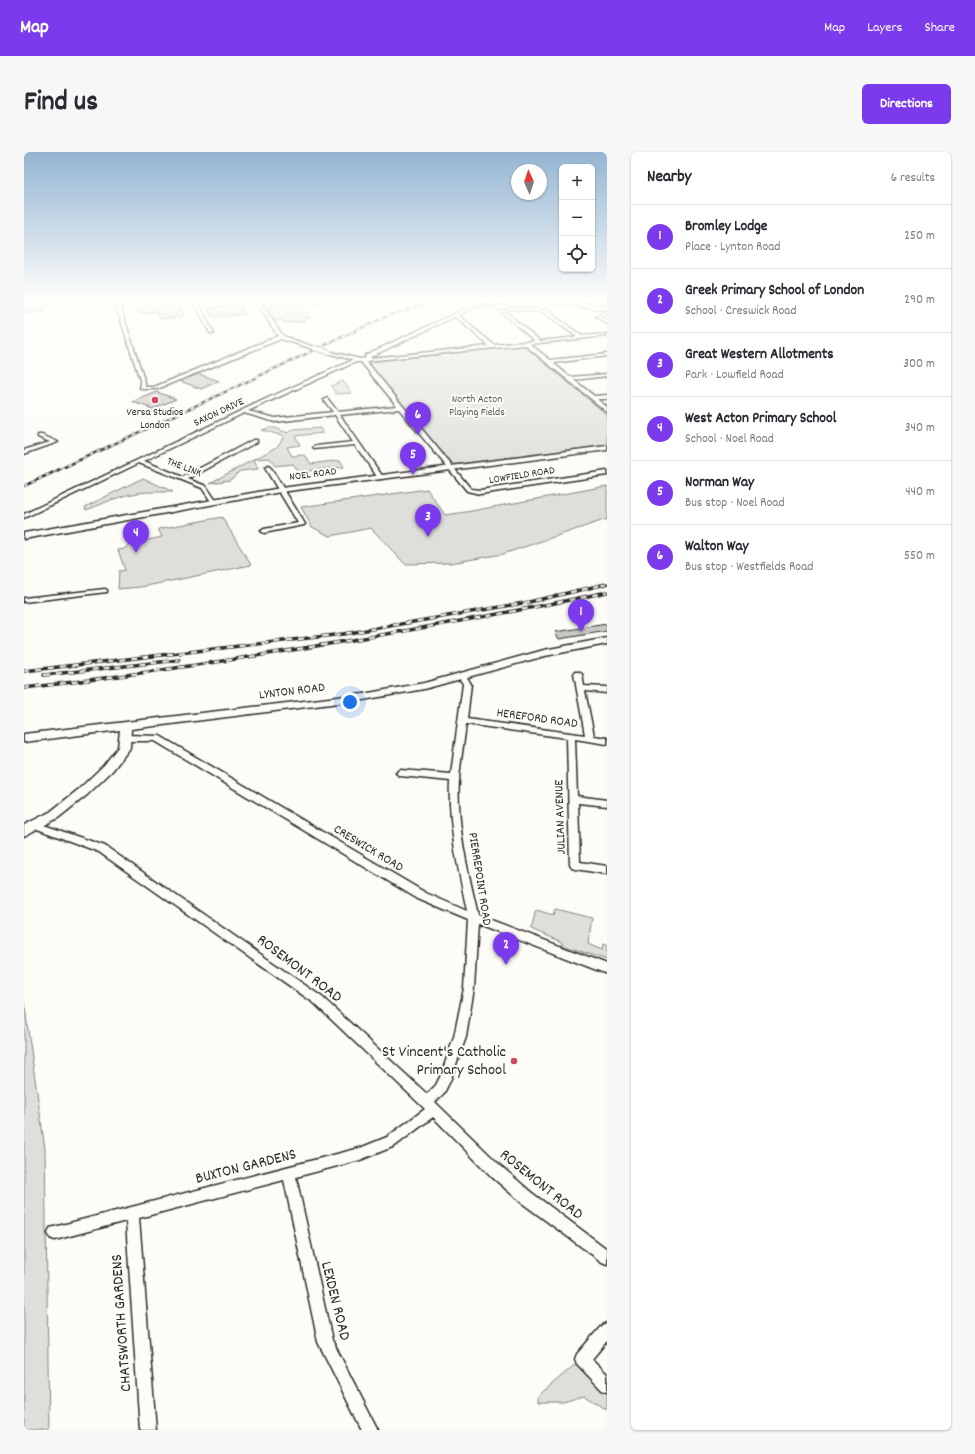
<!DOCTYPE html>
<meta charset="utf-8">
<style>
:root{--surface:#fff;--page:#f7f7f7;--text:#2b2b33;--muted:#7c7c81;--line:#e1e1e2;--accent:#7c3aed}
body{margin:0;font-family:Dekko,sans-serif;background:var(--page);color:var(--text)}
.controls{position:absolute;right:12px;top:12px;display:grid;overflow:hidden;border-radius:6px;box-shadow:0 1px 3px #0004}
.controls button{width:36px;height:36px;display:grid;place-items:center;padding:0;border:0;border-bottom:1px solid var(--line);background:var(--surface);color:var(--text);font:20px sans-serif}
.compass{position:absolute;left:487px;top:12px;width:36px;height:36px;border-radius:50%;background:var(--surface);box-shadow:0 1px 3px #0004;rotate:357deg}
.you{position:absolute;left:326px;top:550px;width:14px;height:14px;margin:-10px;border:3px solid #fff;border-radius:50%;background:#1a73e8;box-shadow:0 0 0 6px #1a73e833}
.badge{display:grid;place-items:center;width:26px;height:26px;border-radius:50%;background:var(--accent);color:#fff;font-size:13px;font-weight:700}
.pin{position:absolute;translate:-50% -33px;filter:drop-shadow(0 1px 2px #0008)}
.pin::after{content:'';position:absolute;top:21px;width:14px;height:12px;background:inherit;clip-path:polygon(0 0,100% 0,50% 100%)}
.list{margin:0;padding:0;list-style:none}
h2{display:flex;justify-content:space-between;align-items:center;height:52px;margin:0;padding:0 16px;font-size:17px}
h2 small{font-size:13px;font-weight:400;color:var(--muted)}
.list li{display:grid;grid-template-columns:26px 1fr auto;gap:12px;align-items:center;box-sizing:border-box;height:64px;padding:0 16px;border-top:1px solid var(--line)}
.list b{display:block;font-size:15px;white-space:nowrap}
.list p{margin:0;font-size:13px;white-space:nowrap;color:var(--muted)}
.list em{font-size:13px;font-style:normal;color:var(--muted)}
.icon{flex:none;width:22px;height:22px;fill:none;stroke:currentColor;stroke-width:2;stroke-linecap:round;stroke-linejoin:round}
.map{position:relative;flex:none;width:583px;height:1278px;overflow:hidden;border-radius:6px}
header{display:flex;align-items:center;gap:24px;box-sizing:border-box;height:56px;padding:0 20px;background:var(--accent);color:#fff}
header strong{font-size:19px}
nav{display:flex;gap:22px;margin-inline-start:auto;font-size:14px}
.intro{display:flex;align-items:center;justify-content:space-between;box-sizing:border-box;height:96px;padding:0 24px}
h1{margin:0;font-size:28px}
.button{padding:10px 18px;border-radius:6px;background:var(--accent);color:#fff;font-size:14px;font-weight:700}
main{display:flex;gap:24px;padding:0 24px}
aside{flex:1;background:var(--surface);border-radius:6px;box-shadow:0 1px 3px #0004}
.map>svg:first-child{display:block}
.green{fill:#dfdeda;stroke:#858482}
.building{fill:#c9c8c4;stroke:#2b2b2b}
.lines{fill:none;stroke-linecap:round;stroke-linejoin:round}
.minor-casing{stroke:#2b2b2b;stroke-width:3}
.tertiary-casing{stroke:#2b2b2b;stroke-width:3}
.trunk-casing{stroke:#2b2b2b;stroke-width:3}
.minor{fill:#fdfcf7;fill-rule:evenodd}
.tertiary{fill:#fdfcf7;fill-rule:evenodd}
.trunk{fill:#fdfcf7;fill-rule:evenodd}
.rail-far1-casing{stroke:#2b2b2b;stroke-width:2.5}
.rail-casing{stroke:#2b2b2b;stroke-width:3.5}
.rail-far1{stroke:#fdfcf7;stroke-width:1.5;stroke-dasharray:4;stroke-linecap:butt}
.rail{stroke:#fdfcf7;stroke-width:2;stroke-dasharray:6;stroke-linecap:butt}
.minor-bridge-casing{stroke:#2b2b2b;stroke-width:6;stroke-linecap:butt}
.minor-bridge{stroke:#fdfcf7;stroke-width:4.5}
.poi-dot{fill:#d1495b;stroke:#fdfcf7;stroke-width:1.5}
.labels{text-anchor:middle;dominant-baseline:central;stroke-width:4;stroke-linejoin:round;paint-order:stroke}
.far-park-label{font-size:11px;fill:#585857;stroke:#fdfcf7}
.far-poi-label{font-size:11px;fill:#2b2b2b;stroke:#fdfcf7}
.far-street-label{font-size:11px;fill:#2b2b2b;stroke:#fdfcf7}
.street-label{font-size:13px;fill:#2b2b2b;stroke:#fdfcf7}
.near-street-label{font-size:16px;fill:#2b2b2b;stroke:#fdfcf7}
.near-poi-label{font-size:16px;fill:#2b2b2b;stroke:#fdfcf7;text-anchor:end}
</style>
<header>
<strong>Map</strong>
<nav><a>Map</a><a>Layers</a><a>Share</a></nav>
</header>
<div class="intro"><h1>Find us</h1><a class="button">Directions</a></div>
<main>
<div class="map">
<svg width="583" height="1278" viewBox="0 0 583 1278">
<rect width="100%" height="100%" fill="#fdfcf7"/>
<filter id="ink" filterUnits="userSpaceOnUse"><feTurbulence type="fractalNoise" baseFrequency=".025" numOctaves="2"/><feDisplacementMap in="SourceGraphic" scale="8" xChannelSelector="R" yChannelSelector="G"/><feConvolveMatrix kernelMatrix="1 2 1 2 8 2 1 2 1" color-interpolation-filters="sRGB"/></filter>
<g filter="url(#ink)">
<g class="green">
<path d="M497,194L501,195L583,263V293L433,312H428L344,211L346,210Z"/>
<path d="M319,229L328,241L312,242L307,234Z"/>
<path d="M245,276H250L264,281L268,278L296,276L299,281L271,284L276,293L263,295L268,304L281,303L287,312L316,308L320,315L275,320L269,312L251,314L246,306L230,307L234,317L216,319L206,328L186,331L253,295L260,284L237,278Z"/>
<path d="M119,326L149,340C133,340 116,339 100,344C86,347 75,354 62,358L61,355Z"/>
<path d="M583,334V367L479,402L427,411L381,412L347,376L306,384L288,375L277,355L403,337L421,363L442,360Z"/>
<path d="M198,365L227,413L117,435L94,437L95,419L101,418L94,398L100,397L107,391L106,388L118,386L120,389L138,385L134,377Z"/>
<path d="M531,757L568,766L564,792L578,798L579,792L583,793V808L538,793V790L507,777L512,758L529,763Z"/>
<path d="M0,849L21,997L25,1278H0Z"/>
<path d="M554,1210L583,1235V1258L560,1244L539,1250H514V1244Z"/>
</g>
<g class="building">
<path d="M0,147H26L20,160L0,161Z"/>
<path d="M110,147H153L160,163H158V165L136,167L133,160L115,161Z"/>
<path d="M273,148L286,166H279L281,169L260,171L259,168L251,169L238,151Z"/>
<path d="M216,153L221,162L191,165L187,163L183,156Z"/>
<path d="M175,222L195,229L177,237L156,229Z"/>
<path d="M133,240L152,247L129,257L109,250Z"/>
<path d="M583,472V479L535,487L531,480Z"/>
</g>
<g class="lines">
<defs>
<g id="minor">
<path d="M90,147H94L121,231V235H130L254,184L230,147H234L259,184L293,196L289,197L257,187L133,237H118L116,236L117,231Z"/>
<path d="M168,147H172L190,182L186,181Z"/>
<path d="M290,147H294L296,150L293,151Z"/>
<path d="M464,152L528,159V161H526L558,184L583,182V184L506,192L526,208L583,202V204L529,211L546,225L583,222V224L550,228L570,244L583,243V247H573L583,255V260L501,193L342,209L447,337L456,338L583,319V323L456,342L443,339L375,257L316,263L359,325L356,327L354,326L331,293L290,297L289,296L292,294L329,290L311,263L251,270L220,261L120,309L159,325L229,288H233V290L164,327L182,334L193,350L192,351H188L178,336L115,311L0,366V362L246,245L329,208L303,201V199L336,207L342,206L341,203L447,154ZM464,154L471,155L511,189L470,193L434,163L449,156ZM477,156L519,160L553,185L516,189ZM430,165L433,166L465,194L347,206L346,205ZM332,210H337L373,254L314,260L303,246L300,248L309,260L251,266L224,259Z"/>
<path d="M583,158V161L577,165L583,169V172L572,165Z"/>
<path d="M14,283H18L34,290L0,302V298L26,290L14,285Z"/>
<path d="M244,314L247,316L281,372L280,373L240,381L237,379L240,377L274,371L241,316Z"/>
<path d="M81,437L83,438V440L0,450V446Z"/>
<path d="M551,520H554L558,522L560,534L583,535V541L561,539L570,584L583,586V592L551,587L553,644L583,648V654L554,651L556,710L583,714V722L551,717L548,716L546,713L543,586L442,572C439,598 433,625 435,652C436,689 446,727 454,763L583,812V822L454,772L450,836L442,885L426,929L420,941L411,950L478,1015L508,1041L583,1097V1112L578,1110L498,1051L468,1025L409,965L371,994L336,1008L272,1025L308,1188L354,1278H338L294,1190L260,1028L115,1066L132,1278H116L102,1069L31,1088L26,1086L24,1081L26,1076L336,996L363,985L401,957L290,851L75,700L8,675L6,673L8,671H14L81,694L298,845L403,942L412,933L417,923L430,885L440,836L444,768L394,747L131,589H101L97,586L101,583L136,584L402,741L443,759C434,715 424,673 426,629L376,624L372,621L376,618L427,622L439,532L434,524L438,522H441L447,532L443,567L561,583L550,522Z"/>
<path d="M583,1171V1189L568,1207L583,1222V1240L578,1238L553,1212L551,1207L553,1202L578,1173Z"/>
</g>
<g id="tertiary">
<path d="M583,294V298L257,340L0,387V381L257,336Z"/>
<path d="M583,486V492L521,504L400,537L339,548L107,577L106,596L88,619L63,643L34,666L0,684V673L26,660L55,637L80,613L94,595L96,578L0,590V582L339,542L400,531L520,498Z"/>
</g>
<path id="trunk" d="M512,147H532L583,154V158L516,149Z"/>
</defs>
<use href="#minor" class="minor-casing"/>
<use href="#tertiary" class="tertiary-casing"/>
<use href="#trunk" class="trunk-casing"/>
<use href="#minor" class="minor"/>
<use href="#tertiary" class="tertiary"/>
<use href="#trunk" class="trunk"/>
<defs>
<g id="rail-far1">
<path d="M0,334L361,165L415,147"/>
<path d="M577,433L583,432"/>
</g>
<g id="rail">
<path d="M0,519L319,482L505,450L582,432"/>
<path d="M20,523L155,508"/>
<path d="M0,536C112,523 223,506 334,487C417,473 501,458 583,440"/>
</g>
</defs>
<use href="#rail-far1" class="rail-far1-casing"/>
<use href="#rail" class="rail-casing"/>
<use href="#rail-far1" class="rail-far1"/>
<use href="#rail" class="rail"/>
<defs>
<path id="minor-bridge" d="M291,196L305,200"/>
</defs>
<use href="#minor-bridge" class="minor-bridge-casing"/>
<use href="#minor-bridge" class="minor-bridge"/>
</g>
</g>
<linearGradient id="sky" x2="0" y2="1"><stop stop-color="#93b4d2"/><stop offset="0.45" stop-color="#fefefb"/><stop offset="1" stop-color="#fefefb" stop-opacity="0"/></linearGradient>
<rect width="583" height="326" fill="url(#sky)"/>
<g class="poi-dot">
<circle cx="131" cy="248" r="4"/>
<circle cx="490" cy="909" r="4"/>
</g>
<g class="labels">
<g class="far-park-label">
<text x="453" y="248">North Acton<tspan x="453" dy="13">Playing Fields</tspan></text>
</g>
<g class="far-poi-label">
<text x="131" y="261">Versa Studios<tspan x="131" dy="13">London</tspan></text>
</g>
<g class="far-street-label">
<text transform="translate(195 261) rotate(-25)">SAXON DRIVE</text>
<text transform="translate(160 316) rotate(21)">THE LINK</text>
<text transform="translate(289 323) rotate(-7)">NOEL ROAD</text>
<text transform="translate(498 324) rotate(-9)">LOWFIELD ROAD</text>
</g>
<g class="street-label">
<text transform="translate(268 540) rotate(-7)">LYNTON ROAD</text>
<text transform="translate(513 567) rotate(8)">HEREFORD ROAD</text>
<text transform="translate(537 665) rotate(-92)">JULIAN AVENUE</text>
<text transform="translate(344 697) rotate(31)">CRESWICK ROAD</text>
<text transform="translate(455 727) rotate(81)">PIERREPOINT ROAD</text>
</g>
<g class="near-street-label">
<text transform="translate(275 817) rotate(37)">ROSEMONT ROAD</text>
<text transform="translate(222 1015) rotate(-14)">BUXTON GARDENS</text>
<text transform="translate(517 1033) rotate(39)">ROSEMONT ROAD</text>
<text transform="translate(311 1149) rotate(76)">LEXDEN ROAD</text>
<text transform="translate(98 1171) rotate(-94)">CHATSWORTH GARDENS</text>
</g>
<g class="near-poi-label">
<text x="482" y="900">St Vincent's Catholic<tspan x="482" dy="18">Primary School</tspan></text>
</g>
</g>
</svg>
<div class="controls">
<button>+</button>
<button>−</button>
<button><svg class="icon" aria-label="locate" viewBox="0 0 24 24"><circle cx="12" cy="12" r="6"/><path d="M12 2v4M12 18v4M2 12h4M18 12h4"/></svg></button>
</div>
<svg class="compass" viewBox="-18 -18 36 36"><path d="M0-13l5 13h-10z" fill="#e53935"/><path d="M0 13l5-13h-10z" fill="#7c7c81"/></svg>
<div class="you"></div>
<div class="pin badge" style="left:557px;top:480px">1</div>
<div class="pin badge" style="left:482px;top:813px">2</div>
<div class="pin badge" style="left:404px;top:385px">3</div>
<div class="pin badge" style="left:112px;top:401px">4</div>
<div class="pin badge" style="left:389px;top:323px">5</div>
<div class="pin badge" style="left:394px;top:283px">6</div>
</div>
<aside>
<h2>Nearby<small>6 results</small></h2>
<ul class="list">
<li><span class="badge">1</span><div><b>Bromley Lodge</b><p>Place · Lynton Road</p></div><em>250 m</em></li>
<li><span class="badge">2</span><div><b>Greek Primary School of London</b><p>School · Creswick Road</p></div><em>290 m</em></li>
<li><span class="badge">3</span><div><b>Great Western Allotments</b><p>Park · Lowfield Road</p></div><em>300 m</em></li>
<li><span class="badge">4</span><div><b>West Acton Primary School</b><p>School · Noel Road</p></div><em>340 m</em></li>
<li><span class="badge">5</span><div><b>Norman Way</b><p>Bus stop · Noel Road</p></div><em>440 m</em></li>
<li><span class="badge">6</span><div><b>Walton Way</b><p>Bus stop · Westfields Road</p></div><em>550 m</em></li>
</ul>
</aside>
</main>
